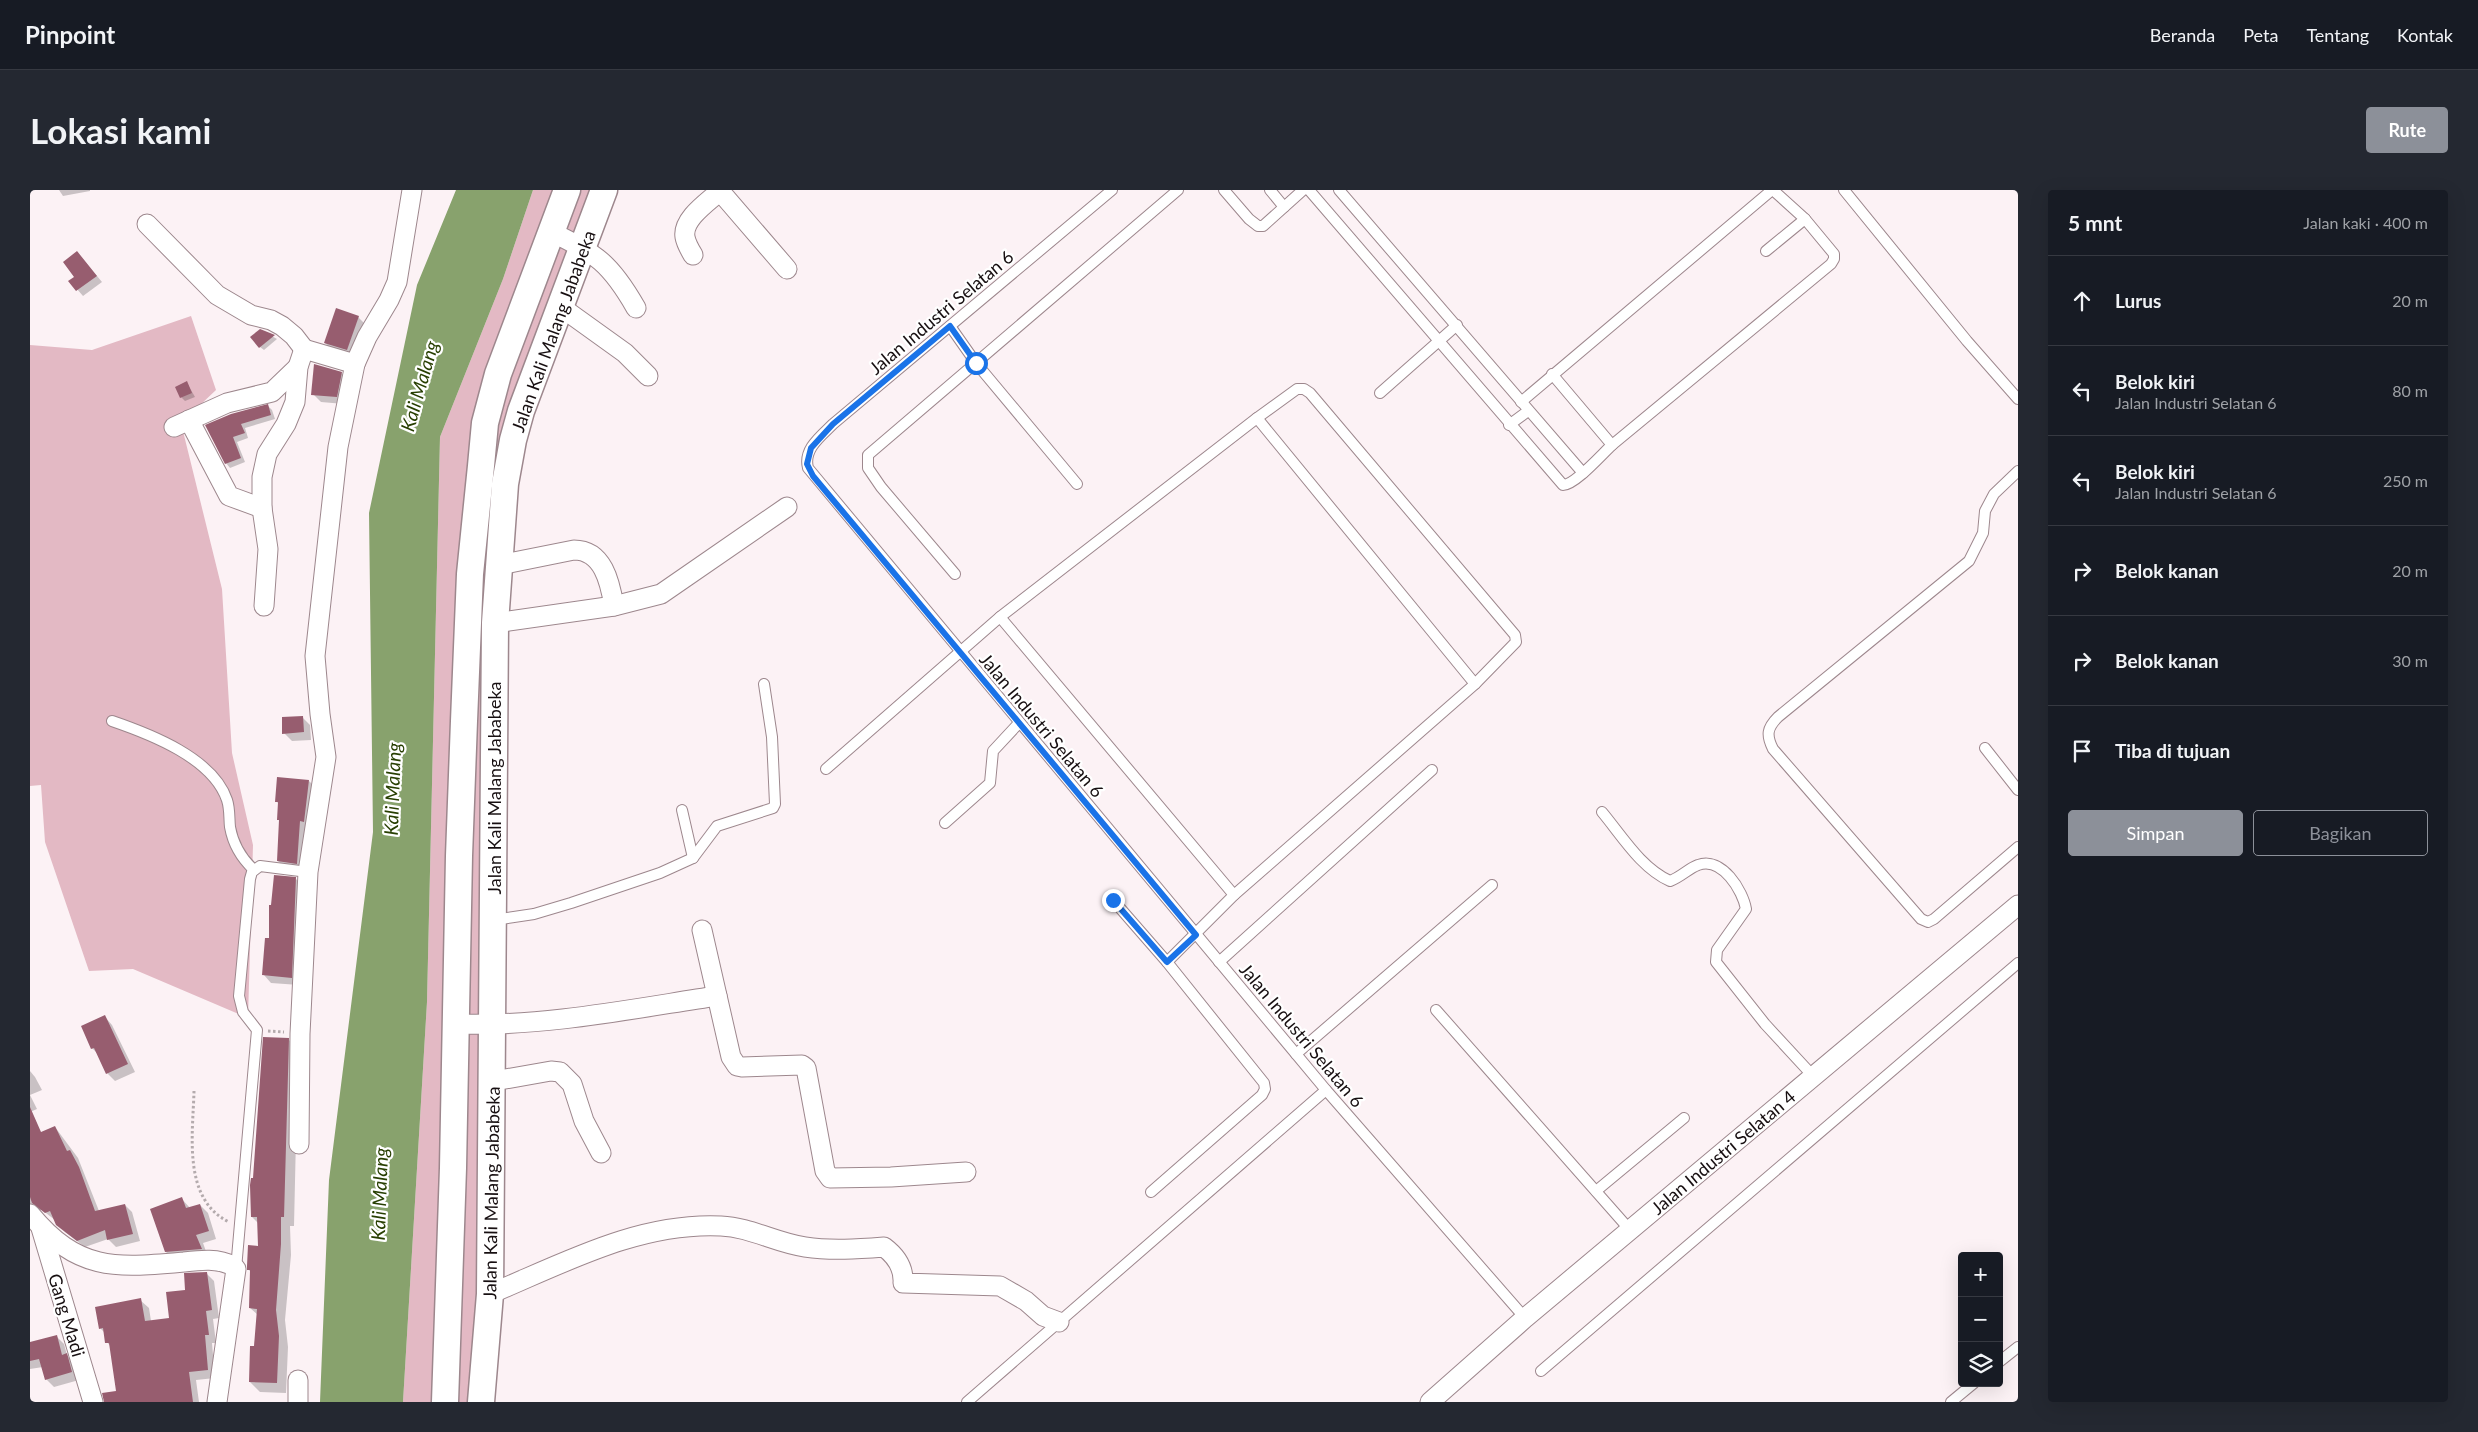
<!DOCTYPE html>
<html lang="id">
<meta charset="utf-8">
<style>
:root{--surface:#171b24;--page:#242831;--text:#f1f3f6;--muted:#9ea1a6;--line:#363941;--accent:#8c9099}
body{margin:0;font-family:Lato,sans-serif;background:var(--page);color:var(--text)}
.controls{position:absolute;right:15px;bottom:15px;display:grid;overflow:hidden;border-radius:5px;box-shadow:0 5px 20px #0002}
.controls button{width:45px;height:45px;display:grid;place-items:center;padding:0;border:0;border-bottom:1px solid var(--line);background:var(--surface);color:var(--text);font:25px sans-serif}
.stop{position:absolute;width:15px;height:15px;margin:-11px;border:4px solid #1a73e8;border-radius:50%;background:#fff}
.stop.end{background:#1a73e8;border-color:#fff;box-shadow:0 1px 5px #0008}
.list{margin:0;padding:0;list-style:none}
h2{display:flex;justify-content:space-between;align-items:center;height:65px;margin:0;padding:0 20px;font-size:21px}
h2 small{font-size:16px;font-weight:400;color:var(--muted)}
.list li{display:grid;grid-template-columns:32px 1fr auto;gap:15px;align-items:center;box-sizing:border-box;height:90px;padding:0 20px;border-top:1px solid var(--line)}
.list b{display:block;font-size:19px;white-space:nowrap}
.list p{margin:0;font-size:16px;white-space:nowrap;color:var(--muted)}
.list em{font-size:16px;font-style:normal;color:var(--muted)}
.actions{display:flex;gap:10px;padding:15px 20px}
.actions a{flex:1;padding:11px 0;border:1px solid var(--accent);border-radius:5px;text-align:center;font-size:18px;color:var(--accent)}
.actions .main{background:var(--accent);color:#fff}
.icon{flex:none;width:28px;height:28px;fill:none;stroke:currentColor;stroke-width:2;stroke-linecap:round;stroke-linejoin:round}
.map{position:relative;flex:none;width:1988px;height:1212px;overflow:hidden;border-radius:5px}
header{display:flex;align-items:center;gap:30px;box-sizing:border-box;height:70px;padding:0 25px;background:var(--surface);border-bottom:1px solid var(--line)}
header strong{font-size:24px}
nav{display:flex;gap:28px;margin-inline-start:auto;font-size:18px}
.intro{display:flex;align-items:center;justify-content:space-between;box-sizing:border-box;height:120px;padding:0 30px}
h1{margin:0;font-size:35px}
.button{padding:12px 22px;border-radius:5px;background:var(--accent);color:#fff;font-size:18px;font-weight:700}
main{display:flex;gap:30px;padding:0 30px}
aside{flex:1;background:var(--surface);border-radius:5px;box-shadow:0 5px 20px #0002}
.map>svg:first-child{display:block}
.green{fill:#e3b9c4}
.water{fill:#88a26d}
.shadow{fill:#0003}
.building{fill:#975d6f}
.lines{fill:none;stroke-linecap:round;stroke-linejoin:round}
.lane-casing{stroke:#9d878d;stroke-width:12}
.street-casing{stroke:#9d878d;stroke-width:21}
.secondary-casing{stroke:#9d878d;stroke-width:29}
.path{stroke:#b4abad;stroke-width:3;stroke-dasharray:2.5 2.5;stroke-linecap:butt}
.lane{stroke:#fff;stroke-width:10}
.street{stroke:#fff;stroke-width:19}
.secondary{stroke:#fff;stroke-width:26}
.route{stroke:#1a73e8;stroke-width:6}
.labels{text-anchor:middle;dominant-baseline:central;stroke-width:4.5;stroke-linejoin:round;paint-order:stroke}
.street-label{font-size:18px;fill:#170f11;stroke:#fff}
.water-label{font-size:19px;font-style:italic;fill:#283f02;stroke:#fff}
</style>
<header>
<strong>Pinpoint</strong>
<nav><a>Beranda</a><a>Peta</a><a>Tentang</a><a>Kontak</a></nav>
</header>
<div class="intro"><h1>Lokasi kami</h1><a class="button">Rute</a></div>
<main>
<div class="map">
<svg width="1988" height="1212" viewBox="0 0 1988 1212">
<rect width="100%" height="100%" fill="#fcf2f5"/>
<g class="green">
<path d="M503,0H574L483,250L451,1212H373L397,812L410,247L473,89Z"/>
<path d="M161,126L186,200L151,233L192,399L202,563L223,655L218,828L103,779L59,781L15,652L11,595L0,596V155L62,160Z"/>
</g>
<path class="water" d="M426,0H503L473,89L410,247L397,812L373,1212H290L299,990L343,642L339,323L387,95Z"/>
<g class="shadow">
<path d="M29,0H60V1L33,6Z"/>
<path d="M53,69L72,92L53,106L40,91L46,87Z"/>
<path d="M328,127L336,135L325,167L303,161L295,153Z"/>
<path d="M231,140L247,149L234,160L230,157Z"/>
<path d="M311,183L319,191L314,214L291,212L283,204Z"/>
<path d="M157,193L165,207L155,211L151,207Z"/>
<path d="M238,216L242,220L245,229L215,238L218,248L207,252L215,272L200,278L196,273L201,225Z"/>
<path d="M272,527L280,535L281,550L262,551L254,543Z"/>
<path d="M279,591L287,599L275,681L256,679L248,671L250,632L248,629L249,614L247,612Z"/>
<path d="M266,689L274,697L269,795L241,793L234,785L240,749Z"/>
<path d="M75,827L82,835L105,882L85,891L77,883L68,864L62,858Z"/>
<path d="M258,849L268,859L264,1036H260L261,1065L255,1130L258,1157L256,1203L230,1202L220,1192L228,1125L220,1118L221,1082L218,1079L229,1058L228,1033L222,1027L225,989Z"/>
<path d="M0,881L5,887L12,900L0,905Z"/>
<path d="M0,905L7,919L0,922Z"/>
<path d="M25,937L48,968L69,1021L95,1015L102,1022L110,1051L86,1057L78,1049L55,1057L35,1042L25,1030L12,1020H5L0,1025V949Z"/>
<path d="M151,1008L160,1018L170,1015L178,1023L186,1049L173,1053L178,1067L144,1070L136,1062Z"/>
<path d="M176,1083L184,1091L189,1128L183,1129L186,1153H182L185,1188L166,1190L169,1212H75L87,1202L81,1157L77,1152L75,1143L70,1138L110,1110L119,1118L121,1131L141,1129L156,1101Z"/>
<path d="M26,1146L34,1154L37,1165L44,1173L49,1190L24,1197L16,1189L13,1177L0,1179V1153Z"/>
</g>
<g class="building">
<path d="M47,61L67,86L46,101L38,91L44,87L33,72Z"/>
<path d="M306,118L329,126L317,160L294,153Z"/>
<path d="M230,139L245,145L229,158L220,147Z"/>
<path d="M284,174L312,182L307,207L281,205Z"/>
<path d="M157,191L162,203L150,208L145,197Z"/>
<path d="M238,214L241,225L211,234L215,243L203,247L211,268L195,274L175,235L201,224Z"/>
<path d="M273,526L274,542L252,544V527Z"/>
<path d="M247,587L279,590L274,632L270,631L267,674L247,671L249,630H247L248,612H245Z"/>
<path d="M244,685L266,687L262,788L232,785L235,748H239V715H241Z"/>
<path d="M75,825L98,874L76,884L64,858L61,859L51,836Z"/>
<path d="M233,847L259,848L254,1027H251V1054L246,1120L249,1146L247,1193L219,1192L220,1156H224L227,1119L219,1118L220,1080H217V1076L218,1055L228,1056L227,1027H221L220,995L221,988H223Z"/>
<path d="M0,917L11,942L25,936L37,961L40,960L49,977L65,1021L95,1014L103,1044L77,1050L75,1040L47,1051L26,1035L20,1021L15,1023L2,1013L0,1007Z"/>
<path d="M152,1007L156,1018L170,1014L179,1041L166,1045L172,1059L135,1062L120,1019Z"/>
<path d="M177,1082L182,1120L176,1121L179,1145H175L178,1180L159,1182L163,1212H74L72,1203L86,1201L79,1153H75L73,1138L69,1139L65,1117L111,1108L115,1131L139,1128L136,1102L155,1100L154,1083Z"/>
<path d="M27,1145L32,1165L37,1163L42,1182L15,1190L9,1169L0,1171V1152Z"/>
</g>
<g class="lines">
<defs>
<g id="lane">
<path d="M1082,0L803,234C791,246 773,259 778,278L1296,900L1495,1128"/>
<path d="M1194,0L1219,29L1228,36H1233L1273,0"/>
<path d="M1240,0L1254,17"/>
<path d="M1279,0L1533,295C1545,295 1572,264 1582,255L1801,74L1804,69V64L1775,29L1743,0"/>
<path d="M1309,0L1553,283"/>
<path d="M1814,0L1937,151L1988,209"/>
<path d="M1736,61L1775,29"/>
<path d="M920,136L946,173L1047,294"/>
<path d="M1522,184L1582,255"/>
<path d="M1350,203L1427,135"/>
<path d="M1491,212L1742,0"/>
<path d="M1227,228L1445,494"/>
<path d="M1479,235L1498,221"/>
<path d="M1988,281L1964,304L1955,321L1953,343L1939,371L1748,527C1737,538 1736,545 1743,559L1891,729L1898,732L1904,729L1988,657"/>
<path d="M925,384L851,297L838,278V265L1148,0"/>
<path d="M970,427L1204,705"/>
<path d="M82,531C120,544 183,568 197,610C200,619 199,628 200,637C203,654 211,668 224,680"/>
<path d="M1955,558L1988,600"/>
<path d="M796,579L970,427L1227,228L1267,199H1274L1280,203L1485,445L1486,452L1445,494L1204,705L1137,772"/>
<path d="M652,620L663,668"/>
<path d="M1572,622C1592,646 1611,678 1640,691C1651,687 1659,678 1668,675C1692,666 1713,701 1716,719L1687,760L1686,772L1735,834L1783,886"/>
<path d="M915,633L960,593L963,561L989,533"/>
<path d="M1083,710L1137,772L1234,893L1235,899L1232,905L1121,1002"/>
<path d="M464,730L504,724L541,713L630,683L663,668L687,636L743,618L745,614L742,547L734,494"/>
<path d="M1189,772L1402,580"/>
<path d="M1406,820L1600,1040"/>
<path d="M1266,864L1462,695"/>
<path d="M1566,1001L1654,928"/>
<path d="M206,1079L227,840L213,822L209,806L220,689L222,682L230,676L278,682"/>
<path d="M1969,1172L1988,1157"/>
<path d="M1511,1181L1988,773"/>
<path d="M937,1212L1296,900"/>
<path d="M1921,1212L1944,1193"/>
</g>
<g id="street">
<path d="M689,0L757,79"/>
<path d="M117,34L187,105L221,125L241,130L252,136L264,146L274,159"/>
<path d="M521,42C566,63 581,74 606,118"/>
<path d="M663,65C660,60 656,53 655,47C652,29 678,12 690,1"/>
<path d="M531,117L595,163L618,186"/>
<path d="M159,230L199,306L232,318"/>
<path d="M144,237L197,213L242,202L268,177"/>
<path d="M469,375L544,360C573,360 580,392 584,416"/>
<path d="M234,416L238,359L232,318V287L237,264L256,234L265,212L268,177L274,159L325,174"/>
<path d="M465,433L584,416L631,404L757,317"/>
<path d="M672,740L701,867L707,876L712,877L772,875L776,878L795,981L800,988L861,987L936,982"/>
<path d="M426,834C513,837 601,819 687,806"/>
<path d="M464,891L521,881L530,882L542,894L554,931L571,963"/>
<path d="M269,954L270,844L278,682L296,567L290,524L285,466L308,257L325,174L337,147L359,110L367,92L382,0"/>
<path d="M0,1024C48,1082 85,1078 154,1072C171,1070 188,1068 203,1076L206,1079L187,1212"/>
<path d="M11,1038L63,1212"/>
<path d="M460,1104C534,1073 609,1032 691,1036C720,1037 746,1053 775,1057C801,1061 828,1059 854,1057C866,1066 874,1078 873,1093L970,1096L996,1111L1013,1126L1029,1132"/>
<path d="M268,1212V1190"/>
<path d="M1400,1212L1495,1128L1988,715"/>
</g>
<g id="secondary">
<path d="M415,1212L423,978L429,666L434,531L440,384L451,276L455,233L468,184L537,0"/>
<path d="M451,1212L460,1104L465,433L475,294L483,250L491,221L574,0"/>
</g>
</defs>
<use href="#lane" class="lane-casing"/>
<use href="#street" class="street-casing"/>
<use href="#secondary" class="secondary-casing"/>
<g class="path">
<path d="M238,841L254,842"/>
<path d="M164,901C163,944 152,1009 199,1032"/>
</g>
<use href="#lane" class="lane"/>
<use href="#street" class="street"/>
<use href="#secondary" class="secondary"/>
</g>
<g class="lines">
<path class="route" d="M946,173L920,136L803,234L781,258L777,274L783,286L1166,745L1137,772L1083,710"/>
</g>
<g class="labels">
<g class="street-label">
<text transform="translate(911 122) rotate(-40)">Jalan Industri Selatan 6</text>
<text transform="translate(523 141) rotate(-70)">Jalan Kali Malang Jababeka</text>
<text transform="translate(1012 535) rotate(50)">Jalan Industri Selatan 6</text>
<text transform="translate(464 598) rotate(-90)">Jalan Kali Malang Jababeka</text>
<text transform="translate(1272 845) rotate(50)">Jalan Industri Selatan 6</text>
<text transform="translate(1693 962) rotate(-40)">Jalan Industri Selatan 4</text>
<text transform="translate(461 1003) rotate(-89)">Jalan Kali Malang Jababeka</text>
<text transform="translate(37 1125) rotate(73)">Gang Madi</text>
</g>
<g class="water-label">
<text transform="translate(389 196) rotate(-74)">Kali Malang</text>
<text transform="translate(362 599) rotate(-88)">Kali Malang</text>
<text transform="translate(349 1004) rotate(-88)">Kali Malang</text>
</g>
</g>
</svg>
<div class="controls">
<button>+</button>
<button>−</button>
<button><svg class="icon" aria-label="layers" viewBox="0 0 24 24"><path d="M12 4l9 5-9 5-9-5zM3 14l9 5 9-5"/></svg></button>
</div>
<div class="stop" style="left:946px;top:173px"></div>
<div class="stop end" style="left:1083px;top:710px"></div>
</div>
<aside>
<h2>5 mnt<small>Jalan kaki · 400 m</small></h2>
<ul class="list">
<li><svg class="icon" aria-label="ahead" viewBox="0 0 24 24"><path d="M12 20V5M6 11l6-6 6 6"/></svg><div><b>Lurus</b></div><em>20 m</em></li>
<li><svg class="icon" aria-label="left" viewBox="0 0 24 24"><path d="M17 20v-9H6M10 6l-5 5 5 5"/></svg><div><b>Belok kiri</b><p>Jalan Industri Selatan 6</p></div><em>80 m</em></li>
<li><svg class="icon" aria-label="left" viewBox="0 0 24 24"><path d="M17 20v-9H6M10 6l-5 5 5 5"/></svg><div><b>Belok kiri</b><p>Jalan Industri Selatan 6</p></div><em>250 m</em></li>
<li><svg class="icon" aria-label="right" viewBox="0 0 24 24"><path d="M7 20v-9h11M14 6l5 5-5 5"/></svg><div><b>Belok kanan</b></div><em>20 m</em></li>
<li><svg class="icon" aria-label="right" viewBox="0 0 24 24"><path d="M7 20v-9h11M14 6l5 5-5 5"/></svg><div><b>Belok kanan</b></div><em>30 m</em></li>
<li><svg class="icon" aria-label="arrive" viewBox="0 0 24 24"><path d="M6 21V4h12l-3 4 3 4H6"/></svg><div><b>Tiba di tujuan</b></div></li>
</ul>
<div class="actions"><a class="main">Simpan</a><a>Bagikan</a></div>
</aside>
</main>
